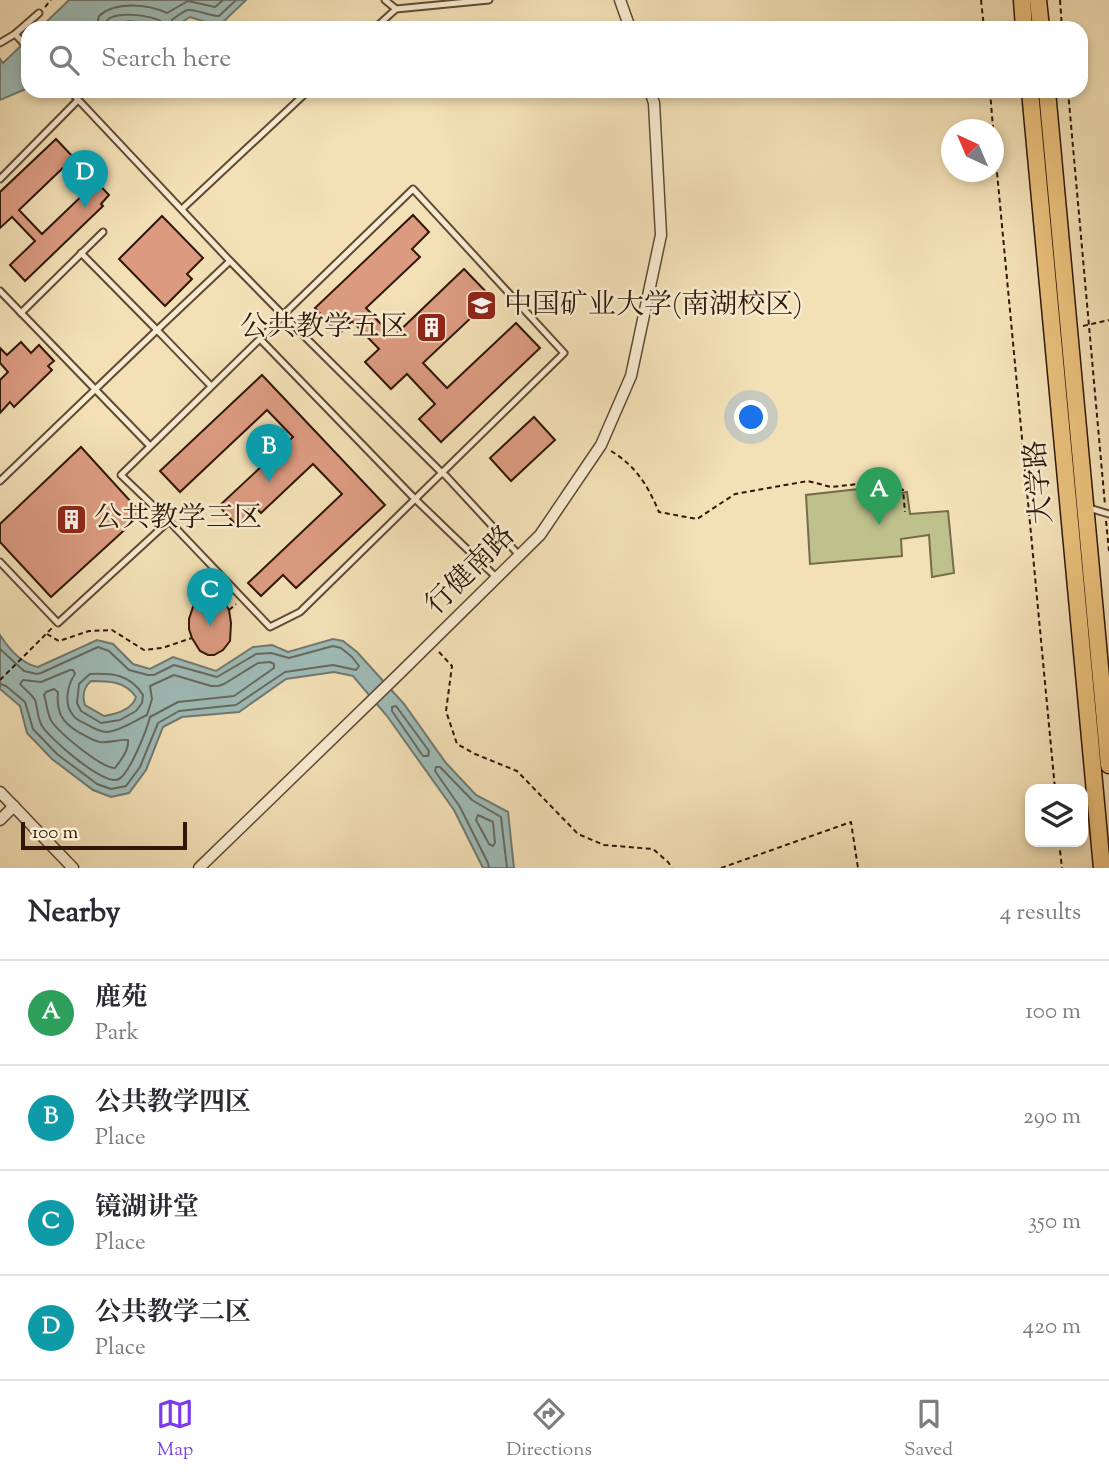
<!DOCTYPE html>
<meta charset="utf-8">
<style>
:root{--surface:#fff;--page:#f2f2f3;--text:#2b2b33;--muted:#7c7c81;--line:#e1e1e2;--accent:#7c3aed}
body{margin:0;font-family:"Sorts Mill Goudy","Noto Serif SC",serif;background:var(--page);color:var(--text)}
.controls{position:absolute;right:21px;bottom:21px;display:grid;overflow:hidden;border-radius:14px;box-shadow:0 4px 10px #0003}
.controls button{width:63px;height:63px;display:grid;place-items:center;padding:0;border:0;border-bottom:2px solid var(--line);background:var(--surface);color:var(--text);font:35px sans-serif}
.compass{position:absolute;left:941px;top:119px;width:63px;height:63px;border-radius:50%;background:var(--surface);box-shadow:0 4px 10px #0003;rotate:316deg}
.scale{position:absolute;left:21px;bottom:18px;width:166px;box-sizing:border-box;padding-left:7px;border:4px solid #301708;border-top:0;font-size:19px;line-height:24px;white-space:nowrap;color:#301708;-webkit-text-stroke:5px #f7ebd0;paint-order:stroke}
.you{position:absolute;left:752px;top:418px;width:24px;height:24px;margin:-18px;border:5px solid #fff;border-radius:50%;background:#1a73e8;box-shadow:0 0 0 10px #1a73e833}
.badge{display:grid;place-items:center;width:46px;height:46px;border-radius:50%;background:var(--accent);color:#fff;font-size:23px;font-weight:700}
.pin{position:absolute;translate:-50% -58px;filter:drop-shadow(0 2px 4px #0008)}
.pin::after{content:'';position:absolute;top:37px;width:24px;height:21px;background:inherit;clip-path:polygon(0 0,100% 0,50% 100%)}
.list{margin:0;padding:0;list-style:none}
h2{display:flex;justify-content:space-between;align-items:center;height:91px;margin:0;padding:0 28px;font-size:30px}
h2 small{font-size:23px;font-weight:400;color:var(--muted)}
.list li{display:grid;grid-template-columns:46px 1fr auto;gap:21px;align-items:center;box-sizing:border-box;height:105px;padding:0 28px;border-top:2px solid var(--line)}
.list b{display:block;font-size:26px;white-space:nowrap}
.list p{margin:0;font-size:23px;white-space:nowrap;color:var(--muted)}
.list em{font-size:23px;font-style:normal;color:var(--muted)}
.icon{flex:none;width:38px;height:38px;fill:none;stroke:currentColor;stroke-width:2;stroke-linecap:round;stroke-linejoin:round}
.map{position:relative;flex:none;width:1109px;height:868px;overflow:hidden}
.search{position:absolute;background:var(--surface);box-shadow:0 4px 10px #0003;left:21px;right:21px;top:21px;height:77px;display:flex;align-items:center;gap:18px;box-sizing:border-box;padding:0 24px;border-radius:21px;color:var(--muted);font-size:26px}
.sheet{height:511px;background:var(--surface)}
nav{display:flex;justify-content:space-around;align-items:center;box-sizing:border-box;height:98px;border-top:2px solid var(--line);background:var(--surface);font-size:19px;color:var(--muted)}
nav a{display:grid;justify-items:center;gap:4px}
nav .on{color:var(--accent)}
.map>svg:first-child{display:block}
.green{fill:#bec18c;stroke:#776c4a;stroke-width:2}
.water{fill:#9ebbb7;stroke:#727971;stroke-width:2;fill-rule:evenodd}
.lines{fill:none;stroke-linecap:round;stroke-linejoin:round}
.shore{stroke:#676960;stroke-width:2}
.building{fill:#dc9b81;stroke:#301708;stroke-width:2;fill-rule:evenodd}
.service-casing{stroke:#614934;stroke-width:9}
.minor-casing{stroke:#614934;stroke-width:13}
.trunk-casing{stroke:#301708;stroke-width:19}
.path{stroke:#301708;stroke-width:2;stroke-dasharray:5 3.5;stroke-linecap:butt}
.service{stroke:#f7ebd0;stroke-width:5}
.minor{stroke:#f7ebd0;stroke-width:10}
.trunk{stroke:#eac07b;stroke-width:16}
.labels{text-anchor:middle;dominant-baseline:central;stroke-width:5;stroke-linejoin:round;paint-order:stroke}
.poi-label{font-size:28px;fill:#301708;stroke:#f7ebd0;text-anchor:start}
.street-label{font-size:28px;fill:#301708;stroke:#f7ebd0}
</style>
<div class="map">
<svg width="1109" height="868" viewBox="0 0 1109 868">
<rect width="100%" height="100%" fill="#f3e0b6"/>
<filter id="stains"><feTurbulence type="fractalNoise" baseFrequency=".00286" numOctaves="4"/><feColorMatrix values="0 0 0 0 .2 0 0 0 0 .09 0 0 0 0 .02 0 0 0 .5 -.17"/></filter>
<radialGradient id="worn" r=".72"><stop offset=".6" stop-color="#630" stop-opacity="0"/><stop offset="1" stop-color="#630" stop-opacity=".3"/></radialGradient>
<path class="green" d="M885,486L893,489L897,494L907,492L910,514L948,511L954,573L932,577L929,535L901,539L902,556L810,564L806,495Z"/>
<g class="water">
<path d="M69,0H246L222,23H209L190,17L174,27L129,21L103,28H40Z"/>
<path d="M28,39V88L0,100V59L3,63Z"/>
<path d="M0,635C9,649 22,664 38,667L97,640L113,644L133,664L150,669L173,657L216,671L253,647L272,645L288,652L333,639L343,641L357,652L404,704L446,763L476,795L508,812L514,868H483L454,810L387,716L353,676L334,672L286,679L239,712L182,717L163,727L146,770L129,793L111,797L93,790L52,759L27,733L20,706L0,689ZM91,681C109,681 125,681 136,697C132,710 117,714 104,716L85,705C82,696 84,687 91,681Z"/>
</g>
<g class="lines">
<g class="shore">
<path d="M96,28L99,16C115,1 148,4 167,13L188,1L215,7L223,0"/>
<path d="M105,28C105,26 105,24 106,22C112,10 153,15 162,22L163,28"/>
<path d="M170,28L172,20C176,17 183,11 188,10C196,9 209,16 219,16L236,0"/>
<path d="M0,649L24,671L37,674L41,673L98,647L109,651L129,670L148,675H154L174,665L217,677L256,654L271,653L289,658L333,646L341,648L352,657L359,666L356,670L333,665L285,672L236,705L179,711L158,723L140,767L126,786L111,789L97,784L57,754L33,729L25,702L6,686L0,684"/>
<path d="M270,662L274,664V668L234,696L178,702L150,717C147,729 130,773 119,779C105,787 50,739 42,726C37,718 38,708 35,700C31,693 24,689 20,684L23,680L41,682L70,670H73L75,674C68,684 63,704 73,715C76,720 82,722 86,724C93,728 99,732 107,732C122,730 134,721 147,715L152,699L150,686L174,675L211,686H218L224,684L258,663Z"/>
<path d="M90,674C112,673 130,674 143,695L142,703L136,711L120,720L101,723L81,711L77,703L79,684Z"/>
<path d="M54,689L58,692C56,712 62,723 80,733C86,736 93,741 100,742C110,743 119,739 128,740C129,750 121,760 115,768C101,768 61,734 52,722C47,715 47,703 44,695L46,692Z"/>
<path d="M396,706L429,751L428,756H423L392,711V707Z"/>
<path d="M478,815L493,822L495,843L493,846L489,844L476,820Z"/>
<path d="M489,868L488,863L460,807L435,771L436,767H440L472,800L501,817L507,868"/>
</g>
</g>
<g class="building">
<path d="M56,139L109,195L101,204L103,206L25,281L10,265L35,241L12,217L0,228V192ZM66,165L89,189L42,234L19,210Z"/>
<path d="M413,215L429,232L412,249L420,257L366,308L393,337L464,269L492,298L423,363L447,388L516,323L540,348L441,442L419,419L435,404L407,374L391,389L365,362L379,349L352,321L339,334L315,308Z"/>
<path d="M162,216L203,258L187,274L192,279L165,306L119,259Z"/>
<path d="M21,342L31,353L39,345L54,361L48,366L52,370L14,407L10,402L0,413V380L8,372L0,363V348L7,355Z"/>
<path d="M262,375L385,505L296,588L283,575L261,596L248,583L342,494L313,464L261,513L256,508L237,526L219,506L293,437L267,410L180,492L160,471Z"/>
<path d="M534,417L555,440L511,481L490,458Z"/>
<path d="M81,447L142,514L51,597L0,542V524Z"/>
<path d="M207,593H213L223,599L229,610L231,623L230,641L223,650L214,655H208L200,651L192,638L189,629V619L194,604L201,595Z"/>
</g>
<g class="lines">
<defs>
<g id="service">
<path d="M385,0L396,9"/>
<path d="M375,28L396,9L489,0"/>
<path d="M0,43L15,34"/>
<path d="M28,48L15,34L39,13"/>
<path d="M70,91L230,261"/>
<path d="M0,179L78,100"/>
<path d="M182,209L308,91"/>
<path d="M0,291L150,446"/>
<path d="M21,313L103,232"/>
<path d="M260,339L414,498L496,577"/>
<path d="M0,481L157,330L81,253"/>
<path d="M1089,508L1109,514"/>
<path d="M169,521L270,627L300,612L564,353L413,189L283,315L441,472L446,476L519,555"/>
<path d="M0,562L58,623L169,521L121,475L270,329L283,315L230,261L157,330L211,386"/>
</g>
<g id="minor">
<path d="M620,0L630,28"/>
<path d="M0,792L73,868"/>
<path d="M0,820L14,806"/>
<path d="M199,868L397,676L540,535L601,445L631,376L661,235L654,103L650,91"/>
</g>
<g id="trunk">
<path d="M1022,0L1024,28"/>
<path d="M1038,0L1041,28"/>
<path d="M1030,91L1102,868"/>
<path d="M1047,91L1109,765"/>
</g>
</defs>
<use href="#service" class="service-casing"/>
<use href="#minor" class="minor-casing"/>
<use href="#trunk" class="trunk-casing"/>
<g class="path">
<path d="M981,0L984,28"/>
<path d="M1060,0L1062,28"/>
<path d="M45,7L51,0"/>
<path d="M990,91L993,128"/>
<path d="M1068,91L1105,505"/>
<path d="M993,130L1055,789"/>
<path d="M1083,326L1109,320"/>
<path d="M611,451C636,466 648,486 659,512L697,519L735,494L808,481L831,487L886,481L903,490L905,512"/>
<path d="M1106,521L1109,551"/>
<path d="M229,610L236,604"/>
<path d="M47,634L59,641L89,631L112,630L144,650L162,648L192,638"/>
<path d="M439,652L452,666L446,711L457,744L475,754L517,771L578,834L604,845L653,849L668,862L672,868"/>
<path d="M0,680L52,628"/>
<path d="M1059,842L1062,868"/>
<path d="M721,868L851,822L858,868"/>
</g>
<use href="#service" class="service"/>
<use href="#minor" class="minor"/>
<use href="#trunk" class="trunk"/>
</g>
<defs>
<symbol id="university-square" viewBox="-11 -11 22 22"><rect x="-9" y="-9" width="18" height="18" rx="4" fill="#8f2418" stroke="#f7ebd0"/><path d="M0-5L7-2L0 1L-7-2ZM-4 1L0 2.5L4 1V4Q0 6-4 4Z" fill="#fff"/></symbol>
<symbol id="building-square" viewBox="-11 -11 22 22"><rect x="-9" y="-9" width="18" height="18" rx="4" fill="#8f2418" stroke="#f7ebd0"/><path d="M-4-6H4V6H1V3H-1V6H-4ZM-2.5-4.3h1.7v1.8h-1.7ZM.8-4.3h1.7v1.8H.8ZM-2.5-1h1.7V.8h-1.7ZM.8-1h1.7V.8H.8Z" fill="#fff"/></symbol>
</defs>
<g fill-rule="evenodd">
<use href="#university-square" x="464" y="288" width="35" height="35"/>
<use href="#building-square" x="414" y="310" width="35" height="35"/>
<use href="#building-square" x="54" y="502" width="35" height="35"/>
</g>
<g class="labels">
<g class="poi-label">
<text x="504" y="306">中国矿业大学(南湖校区)</text>
<text x="408" y="328" text-anchor="end">公共教学五区</text>
<text x="94" y="519">公共教学三区</text>
</g>
<g class="street-label">
<text transform="translate(1040 482) rotate(-95)">大学路</text>
<text transform="translate(471 571) rotate(-45)">行健南路</text>
</g>
</g>
<rect width="100%" height="100%" filter="url(#stains)"/>
<rect width="100%" height="100%" fill="url(#worn)"/>
</svg>
<div class="controls">
<button><svg class="icon" aria-label="layers" viewBox="0 0 24 24"><path d="M12 4l9 5-9 5-9-5zM3 14l9 5 9-5"/></svg></button>
</div>
<svg class="compass" viewBox="-18 -18 36 36"><path d="M0-13l5 13h-10z" fill="#e53935"/><path d="M0 13l5-13h-10z" fill="#7c7c81"/></svg>
<div class="scale">100 m</div>
<div class="you"></div>
<div class="pin badge" style="left:879px;top:525px;background:#2e9e5b">A</div>
<div class="pin badge" style="left:269px;top:482px;background:#0f9aa8">B</div>
<div class="pin badge" style="left:210px;top:626px;background:#0f9aa8">C</div>
<div class="pin badge" style="left:85px;top:208px;background:#0f9aa8">D</div>
<div class="search"><svg class="icon" aria-label="search" viewBox="0 0 24 24"><circle cx="10" cy="10" r="6"/><path d="M15 15l6 6"/></svg>Search here</div>
</div>
<section class="sheet">
<h2>Nearby<small>4 results</small></h2>
<ul class="list">
<li><span class="badge" style="background:#2e9e5b">A</span><div><b>鹿苑</b><p>Park</p></div><em>100 m</em></li>
<li><span class="badge" style="background:#0f9aa8">B</span><div><b>公共教学四区</b><p>Place</p></div><em>290 m</em></li>
<li><span class="badge" style="background:#0f9aa8">C</span><div><b>镜湖讲堂</b><p>Place</p></div><em>350 m</em></li>
<li><span class="badge" style="background:#0f9aa8">D</span><div><b>公共教学二区</b><p>Place</p></div><em>420 m</em></li>
</ul>
</section>
<nav>
<a class="on"><svg class="icon" aria-label="map" viewBox="0 0 24 24"><path d="M3 6l6-2 6 2 6-2v14l-6 2-6-2-6 2zM9 4v14M15 6v14"/></svg>Map</a>
<a><svg class="icon" aria-label="directions" viewBox="0 0 24 24"><path d="M12 3l9 9-9 9-9-9zM9 14v-3h6M13 9l2 2-2 2"/></svg>Directions</a>
<a><svg class="icon" aria-label="saved" viewBox="0 0 24 24"><path d="M7 4h10v16l-5-4-5 4z"/></svg>Saved</a>
</nav>
